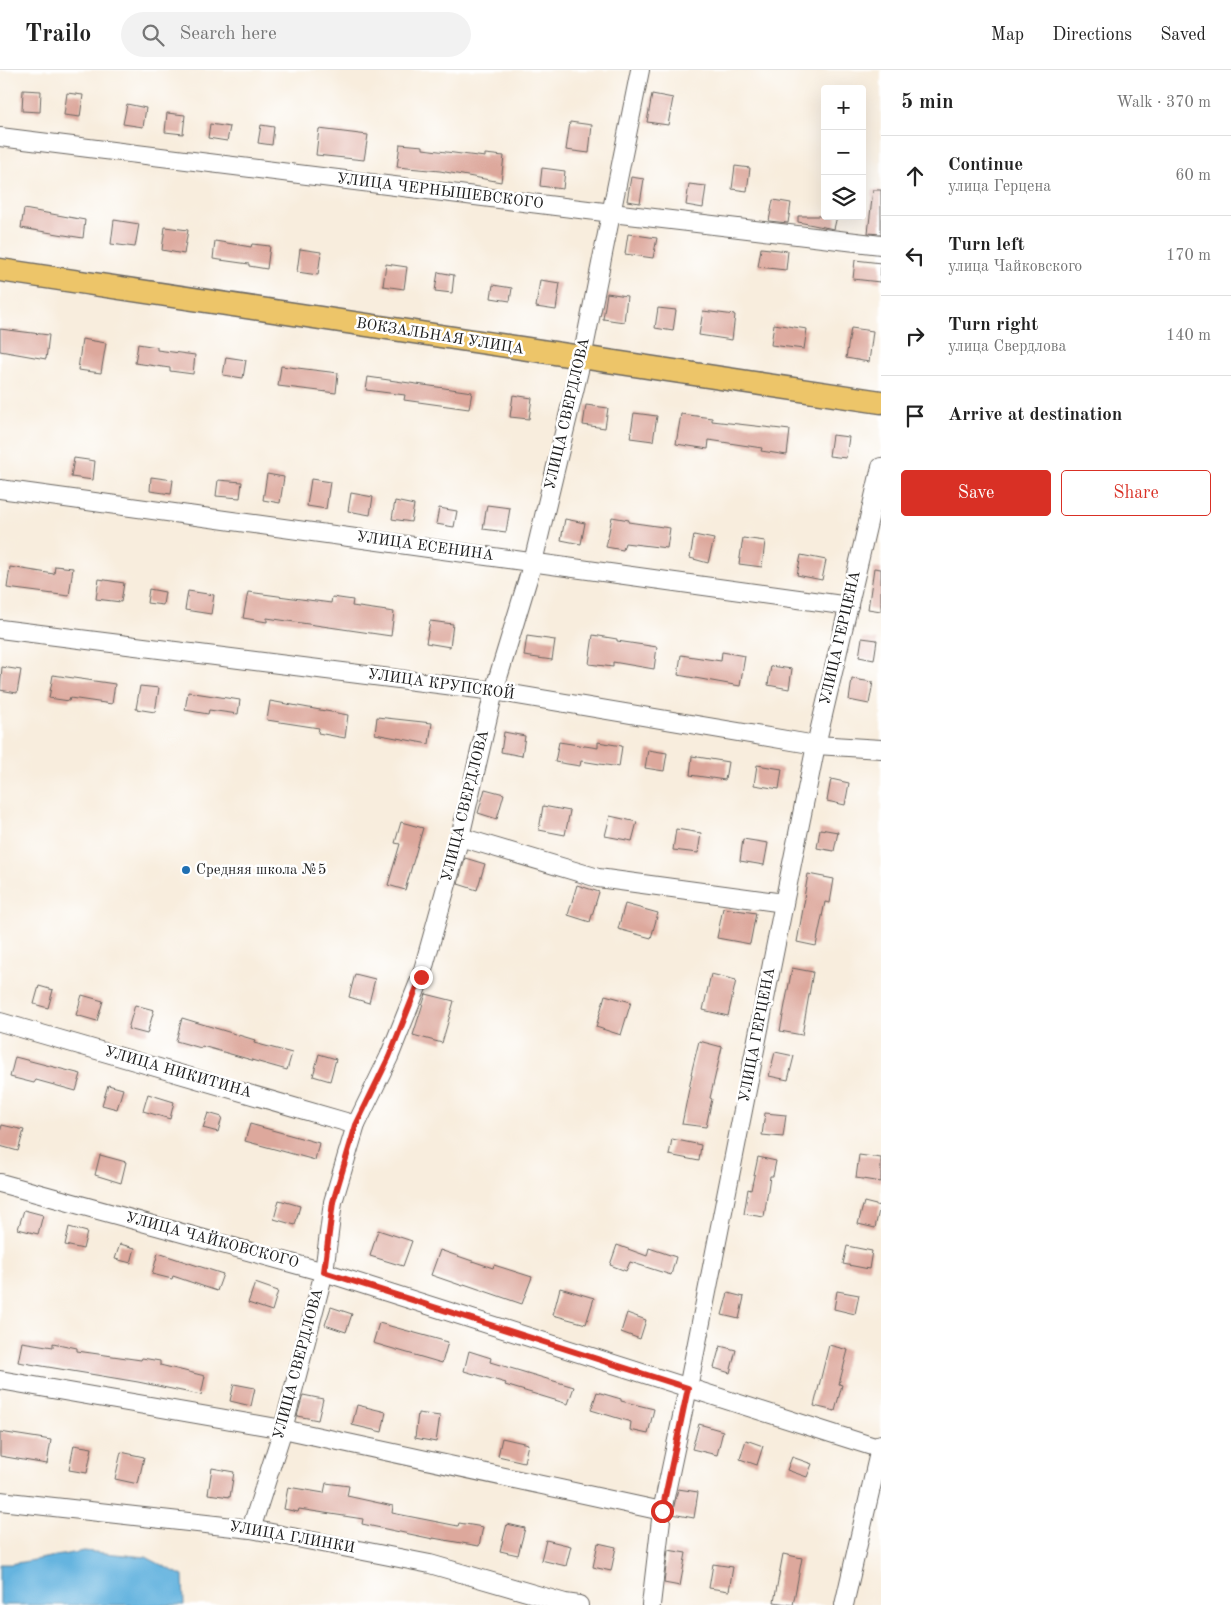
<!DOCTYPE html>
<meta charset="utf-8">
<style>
:root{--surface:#fff;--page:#f2f2f2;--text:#222;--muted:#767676;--line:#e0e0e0;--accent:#d93025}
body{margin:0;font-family:"Old Standard TT",serif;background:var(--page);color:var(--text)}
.controls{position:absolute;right:15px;top:15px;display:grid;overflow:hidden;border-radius:5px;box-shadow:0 5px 20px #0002}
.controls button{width:45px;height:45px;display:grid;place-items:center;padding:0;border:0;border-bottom:1px solid var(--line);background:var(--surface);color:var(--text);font:25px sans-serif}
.stop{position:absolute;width:15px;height:15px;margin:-11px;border:4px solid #d93025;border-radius:50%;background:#fff}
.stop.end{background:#d93025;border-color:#fff;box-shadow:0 1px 5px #0008}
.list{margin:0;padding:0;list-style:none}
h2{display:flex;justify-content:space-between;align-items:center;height:65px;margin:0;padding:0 20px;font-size:21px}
h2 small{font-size:16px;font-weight:400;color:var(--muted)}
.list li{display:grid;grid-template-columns:32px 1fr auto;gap:15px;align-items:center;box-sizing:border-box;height:80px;padding:0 20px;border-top:1px solid var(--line)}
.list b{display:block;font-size:19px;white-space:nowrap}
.list p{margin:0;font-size:16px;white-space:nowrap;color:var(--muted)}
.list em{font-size:16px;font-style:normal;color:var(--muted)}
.actions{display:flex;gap:10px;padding:15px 20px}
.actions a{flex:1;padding:11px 0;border:1px solid var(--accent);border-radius:5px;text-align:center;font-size:18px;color:var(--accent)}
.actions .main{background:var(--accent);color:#fff}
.icon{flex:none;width:28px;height:28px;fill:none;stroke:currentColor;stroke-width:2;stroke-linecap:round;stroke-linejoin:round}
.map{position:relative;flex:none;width:881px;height:1535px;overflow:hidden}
header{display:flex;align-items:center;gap:30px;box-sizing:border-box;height:70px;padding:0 25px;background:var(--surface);border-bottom:1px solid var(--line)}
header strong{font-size:24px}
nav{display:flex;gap:28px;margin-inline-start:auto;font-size:18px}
.search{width:350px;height:45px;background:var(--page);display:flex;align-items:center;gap:12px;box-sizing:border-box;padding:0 18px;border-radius:28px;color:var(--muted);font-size:19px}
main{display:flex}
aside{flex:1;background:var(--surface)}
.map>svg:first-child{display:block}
.water{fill:#65b4df;stroke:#40687e}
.building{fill:#dda89c}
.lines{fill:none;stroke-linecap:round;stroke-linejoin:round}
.minor-casing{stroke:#696560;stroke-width:20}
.major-casing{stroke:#696560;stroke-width:25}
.minor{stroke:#fff;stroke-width:18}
.major{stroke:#edc569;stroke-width:22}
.route{stroke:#d93025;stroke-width:6}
.poi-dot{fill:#1f6fb2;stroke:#fff;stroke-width:2}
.labels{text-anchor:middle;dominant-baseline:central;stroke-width:5;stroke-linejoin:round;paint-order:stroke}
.street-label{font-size:15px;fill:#1c1c1c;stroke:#fff}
.poi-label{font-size:15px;fill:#1c1c1c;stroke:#fff;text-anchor:start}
</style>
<header>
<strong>Trailo</strong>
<div class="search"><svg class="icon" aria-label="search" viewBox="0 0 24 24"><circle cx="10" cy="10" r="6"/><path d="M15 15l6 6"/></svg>Search here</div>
<nav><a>Map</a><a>Directions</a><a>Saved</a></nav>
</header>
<main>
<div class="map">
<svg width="881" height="1535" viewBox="0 0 881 1535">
<rect width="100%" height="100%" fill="#fff"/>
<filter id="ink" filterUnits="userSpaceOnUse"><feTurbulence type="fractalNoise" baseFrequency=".02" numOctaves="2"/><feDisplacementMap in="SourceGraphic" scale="10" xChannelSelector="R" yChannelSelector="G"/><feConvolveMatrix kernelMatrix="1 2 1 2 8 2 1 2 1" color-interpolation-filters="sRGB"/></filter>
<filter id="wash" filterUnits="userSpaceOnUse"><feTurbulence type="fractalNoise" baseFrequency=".0096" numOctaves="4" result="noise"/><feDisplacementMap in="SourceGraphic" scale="20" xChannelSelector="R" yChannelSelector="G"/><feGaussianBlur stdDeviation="1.12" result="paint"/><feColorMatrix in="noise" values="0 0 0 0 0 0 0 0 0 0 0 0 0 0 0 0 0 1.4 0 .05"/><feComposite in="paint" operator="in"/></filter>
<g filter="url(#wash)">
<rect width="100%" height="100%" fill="#f8eddd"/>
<path class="water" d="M84,1481L146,1487L183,1506L184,1535H0V1494H11Z"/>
<g id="blocks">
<g class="building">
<path d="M23,20L41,21L40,42L22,41Z"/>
<path d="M67,23L83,25L80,47L64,45Z"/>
<path d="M652,24L673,28L668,55L647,52Z"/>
<path d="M127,34L146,38L143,57L123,54Z"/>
<path d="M167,43L185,45L183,64L165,62Z"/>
<path d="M570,52L592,55L589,83L566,80Z"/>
<path d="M210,54L230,57L227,71L208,68Z"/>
<path d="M261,55L274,57L272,75L258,73Z"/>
<path d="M319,59L368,65L364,90L316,85Z"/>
<path d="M400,74L423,76V79L485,87V84L504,86L501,112L440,101L397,97Z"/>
<path d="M735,96L750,98L747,121L732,119Z"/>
<path d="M542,98L565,101L563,119L540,116Z"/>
<path d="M631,107L644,109L640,133L627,131Z"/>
<path d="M689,114L706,116L703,138L686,135Z"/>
<path d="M873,120H881V164L868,163Z"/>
<path d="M773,130L791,133L788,153L769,151Z"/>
<path d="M24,139L85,150L83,168L21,158Z"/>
<path d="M798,146H837L834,159L798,152Z"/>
<path d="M114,150L139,154L135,177L111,174Z"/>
<path d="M165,157L188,160L184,184L162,180Z"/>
<path d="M628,164L657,168L653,188L625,184Z"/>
<path d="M215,171L251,177L252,174L270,176L267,199L249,196V194L213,189Z"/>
<path d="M761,178L788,181L786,200L758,197Z"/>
<path d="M300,179L321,182L318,205L297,202Z"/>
<path d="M855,190L881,193L880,212L853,209Z"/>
<path d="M386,194L407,197L404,219L383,216Z"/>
<path d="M438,202L454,205L452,223L435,221Z"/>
<path d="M540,210L560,213L556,240L536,237Z"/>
<path d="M493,215L512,218L510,231L491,228Z"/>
<path d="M607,223L627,226L624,252L603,249Z"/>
<path d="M658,238L676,240L673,261L655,258Z"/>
<path d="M703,241L735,245L732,270L699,265Z"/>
<path d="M774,254L807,259L804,279L771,275Z"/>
<path d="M851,258L873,261L869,292L846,288Z"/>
<path d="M0,259L49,265L46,289L0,281Z"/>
<path d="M82,269L106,273L101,303L78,300Z"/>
<path d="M138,274L157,277V280L195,285L193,304L170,301V298L135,293Z"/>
<path d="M226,287L246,290L243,308L223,305Z"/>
<path d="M281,296L338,303L336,323L278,316Z"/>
<path d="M368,307L472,322L469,339L404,330L405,325L366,320Z"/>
<path d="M513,325L532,328L529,349L510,347Z"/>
<path d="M586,335L608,338L605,358L583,355Z"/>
<path d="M634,343L657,346L653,371L630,368Z"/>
<path d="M681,344L712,348V351L790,360L787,385L761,381L762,378L709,370L708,379L676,374Z"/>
<path d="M832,365L849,367L846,388L829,386Z"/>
<path d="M74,388L95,391L93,410L71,407Z"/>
<path d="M267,404L284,407L280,433L263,430Z"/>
<path d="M151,407L173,410L171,424L150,421Z"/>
<path d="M311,409L330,412L326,439L307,436Z"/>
<path d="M218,410L242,412L240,428L216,426Z"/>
<path d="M351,423L373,427L370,445L348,441Z"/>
<path d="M395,431L414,435L411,452L392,449Z"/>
<path d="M487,435L510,438L506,462L483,459Z"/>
<path d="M439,438L457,441L454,457L436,454Z"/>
<path d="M612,447L629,450L628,452L670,458L667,478L625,473L623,480L606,477Z"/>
<path d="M565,449L585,453L581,474L561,470Z"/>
<path d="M694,465L714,469L708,493L690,488Z"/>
<path d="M743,468L765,471L762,497L739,494Z"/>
<path d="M801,485L826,490L822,510L797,505Z"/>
<path d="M55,496L73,498L69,526L7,518L10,497L54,504Z"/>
<path d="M874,498L881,499V541L868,539Z"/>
<path d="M99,509L124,513L121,532L96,529Z"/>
<path d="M149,519L165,522L163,535L147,533Z"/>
<path d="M188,521L214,525L211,544L185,540Z"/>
<path d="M248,522L331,533L332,527L353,530L352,536L394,542L391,566L267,548V552L243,548Z"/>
<path d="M430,551L453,554L450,577L426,573Z"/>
<path d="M593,565L617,569V571L657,577L654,599L613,592V597L589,594Z"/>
<path d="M527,566L555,570L552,590L524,586Z"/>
<path d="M862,568L877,570L874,590L859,587Z"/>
<path d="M722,582L745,586L740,616L678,605L681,585L721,591Z"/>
<path d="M771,596L792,599L789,619L768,615Z"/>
<path d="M2,597L21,600L17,623L0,620Z"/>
<path d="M53,605L115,614L112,634L70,628L69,631L49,628Z"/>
<path d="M852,609L873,612L869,634L849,630Z"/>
<path d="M140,616L159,618L155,642L136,639Z"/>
<path d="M188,622L240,630L238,644L209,640L208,644L185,640Z"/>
<path d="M270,631L348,645L345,668L318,663L319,658L267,650Z"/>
<path d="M377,647L432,653L429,674L375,664Z"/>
<path d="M504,662L525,666L522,686L501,682Z"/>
<path d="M559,672L598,678V672L622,676L619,697L581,691L580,696L555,692Z"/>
<path d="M648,680L667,683L664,701L645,698Z"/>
<path d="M692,686L728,692L725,710L690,705Z"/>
<path d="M757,695L782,699L779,719L754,715Z"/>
<path d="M831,709L849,713L845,735L827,731Z"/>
<path d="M485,719L504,724L497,749L478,743Z"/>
<path d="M543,736L570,741L565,765L539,760Z"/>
<path d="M610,746L637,752L632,771L605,766Z"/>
<path d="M401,752L423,758L405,820L388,815L400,774L395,773Z"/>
<path d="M676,759L701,763L698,783L673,780Z"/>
<path d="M820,759L838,762L834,781L817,778Z"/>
<path d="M743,769L768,773L764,795L740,791Z"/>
<path d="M465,788L485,794L477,820L458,814Z"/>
<path d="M808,804L834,809L830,833L825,832L816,876L797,872L805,828H804Z"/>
<path d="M577,815L599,822L590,852L568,845Z"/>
<path d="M625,834L658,843L651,868L618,859Z"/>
<path d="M723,838L756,843L750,874L717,868Z"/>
<path d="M792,898L813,902L802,965L780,961Z"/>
<path d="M355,904L375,909L369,933L349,927Z"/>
<path d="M711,904L736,910L728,946L703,940Z"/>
<path d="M39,916L53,920L48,938L34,934Z"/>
<path d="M426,924L454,931L442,973L413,965Z"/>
<path d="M82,925L103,931L97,951L76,945Z"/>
<path d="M605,925L631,932L621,965L596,957Z"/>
<path d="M135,935L154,940L147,964L128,959Z"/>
<path d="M182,948L255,970L254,973L292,983L287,1000L202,976L201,978L176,971Z"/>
<path d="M699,971L722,977L710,1028L712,1029L706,1057L682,1054L692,1004H691Z"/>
<path d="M775,982L794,986L788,1010L769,1006Z"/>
<path d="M319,984L336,989L330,1011L313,1006Z"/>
<path d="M15,987L81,1004L76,1021L36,1010L34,1013L10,1007Z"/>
<path d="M108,1015L123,1019L117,1039L102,1035Z"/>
<path d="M148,1024L174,1032L170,1049L143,1041Z"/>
<path d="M208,1043L222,1047L218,1062L203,1058Z"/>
<path d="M765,1043L786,1045L783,1067L762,1065Z"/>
<path d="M250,1054L319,1073L315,1090L245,1071Z"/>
<path d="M2,1055L24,1060L18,1081L0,1076V1062Z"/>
<path d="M672,1069L701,1075L699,1091L669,1085Z"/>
<path d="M100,1085L126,1092L121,1113L95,1105Z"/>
<path d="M859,1085L881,1088V1112L856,1108Z"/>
<path d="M758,1087L776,1091L773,1106H770L764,1147L744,1144L748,1119L751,1120Z"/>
<path d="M279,1130L300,1136L295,1155L274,1149Z"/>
<path d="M864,1132L880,1136L875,1158L858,1154Z"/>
<path d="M24,1140L43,1145L38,1164L18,1159Z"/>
<path d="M69,1157L87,1162L83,1179L65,1175Z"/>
<path d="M378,1160L412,1171L403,1196L370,1186Z"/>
<path d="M120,1174L135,1178L131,1193L115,1189Z"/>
<path d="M617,1175L647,1186L649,1178L676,1187L671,1205L630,1192L626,1201L610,1195Z"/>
<path d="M847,1176L872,1181L869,1199L843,1194Z"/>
<path d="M440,1180L493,1198L494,1195L532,1207L522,1234L464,1214L463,1216L431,1205Z"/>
<path d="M158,1183L223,1204L217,1221L173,1206L172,1209L152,1204Z"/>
<path d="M255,1213L278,1221L272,1241L248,1233Z"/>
<path d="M560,1218L594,1228L586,1254L553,1245Z"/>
<path d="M837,1221L859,1225L855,1244L834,1239Z"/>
<path d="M728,1223L744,1227L739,1249L722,1245Z"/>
<path d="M331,1237L352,1244L346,1262L325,1255Z"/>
<path d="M627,1243L646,1250L640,1269L621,1262Z"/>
<path d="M379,1253L448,1272L442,1293L373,1273Z"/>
<path d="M22,1272L53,1277V1273L77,1278V1281L141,1290L142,1288L160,1291V1295L205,1306L201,1325L138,1312L18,1292Z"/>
<path d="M829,1275L848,1280L839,1314L842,1315L835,1341L814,1336Z"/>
<path d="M720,1276L736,1280L730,1303L714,1298Z"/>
<path d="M469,1281L491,1288L490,1292L574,1317L568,1334L505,1315L506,1313L464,1301Z"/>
<path d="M234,1314L255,1318L251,1336L230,1331Z"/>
<path d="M597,1322L621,1329V1331L654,1339L648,1364L630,1360L631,1352L591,1340Z"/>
<path d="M303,1325L323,1329L318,1350L297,1346Z"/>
<path d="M357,1335L386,1342L382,1362L352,1355Z"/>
<path d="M418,1343L440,1346L436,1372L415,1368Z"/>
<path d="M699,1354L723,1361L717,1385L692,1379Z"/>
<path d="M0,1362L51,1370L47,1394L0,1386Z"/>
<path d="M502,1368L528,1374L524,1392L498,1386Z"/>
<path d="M746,1370L763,1376L757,1395L740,1389Z"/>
<path d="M74,1375L92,1378L87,1403L69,1400Z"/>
<path d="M121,1382L144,1387L138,1414L115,1409Z"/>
<path d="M792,1387L812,1394L807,1407L787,1400Z"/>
<path d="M212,1398L234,1402L230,1427L208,1424Z"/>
<path d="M326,1413L349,1416L347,1426L393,1436L392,1443L458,1456L459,1453L483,1457L479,1476L433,1468V1469L362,1454L363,1449L299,1439L298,1442L284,1439L288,1417L324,1423Z"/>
<path d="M678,1419L698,1422L694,1448L672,1444Z"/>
<path d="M507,1454L525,1458L518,1485L500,1481Z"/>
<path d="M546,1470L571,1476L566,1496L541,1490Z"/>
<path d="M598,1473L616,1477L611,1501L593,1497Z"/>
<path d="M668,1480L686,1483L680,1516L664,1513Z"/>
<path d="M783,1484L802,1488L793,1535L774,1532Z"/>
<path d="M713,1494L733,1497L729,1521L709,1518Z"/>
</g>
</g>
</g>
<g filter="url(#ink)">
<use href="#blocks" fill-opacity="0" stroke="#696560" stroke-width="1"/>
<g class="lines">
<defs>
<g id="minor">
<path d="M0,67L612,143L881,175"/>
<path d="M0,419L849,536"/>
<path d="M0,559L494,621L816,675L881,679"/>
<path d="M460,767L598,808L784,833"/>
<path d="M0,952L356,1055"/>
<path d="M0,1113L324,1202L881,1379"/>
<path d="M0,1310L283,1359L662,1441"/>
<path d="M0,1431L251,1459L430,1494L565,1533L579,1535"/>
<path d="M251,1459L283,1359L324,1202L333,1132L356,1055L389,987L421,907L460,767L494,621L533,492L582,288L640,0"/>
<path d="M651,1535L662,1441L688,1318L784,833L816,675L881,397"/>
<path d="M844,1535L881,1374"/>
</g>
<path id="major" d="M0,200L881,332"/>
</defs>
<use href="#minor" class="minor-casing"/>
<use href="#major" class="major-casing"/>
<use href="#minor" class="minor"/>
<use href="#major" class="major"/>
</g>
</g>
<g class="lines" filter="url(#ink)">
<path class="route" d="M421,907L389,987L356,1055L333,1132L324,1202L688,1318L662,1441"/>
</g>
<circle class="poi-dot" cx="186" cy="800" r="5"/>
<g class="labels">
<g class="street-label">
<text transform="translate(440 122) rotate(7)">УЛИЦА ЧЕРНЫШЕВСКОГО</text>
<text transform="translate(440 267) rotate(9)">ВОКЗАЛЬНАЯ УЛИЦА</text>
<text transform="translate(568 344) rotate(-77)">УЛИЦА СВЕРДЛОВА</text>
<text transform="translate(425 477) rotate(8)">УЛИЦА ЕСЕНИНА</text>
<text transform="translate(841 568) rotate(-77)">УЛИЦА ГЕРЦЕНА</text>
<text transform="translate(441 615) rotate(8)">УЛИЦА КРУПСКОЙ</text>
<text transform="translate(466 736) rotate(-76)">УЛИЦА СВЕРДЛОВА</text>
<text transform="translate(758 965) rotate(-79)">УЛИЦА ГЕРЦЕНА</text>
<text transform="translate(178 1003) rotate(16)">УЛИЦА НИКИТИНА</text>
<text transform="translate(212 1171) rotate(15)">УЛИЦА ЧАЙКОВСКОГО</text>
<text transform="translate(299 1294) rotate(-75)">УЛИЦА СВЕРДЛОВА</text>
<text transform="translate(292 1468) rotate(10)">УЛИЦА ГЛИНКИ</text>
</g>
<g class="poi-label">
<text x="196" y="800">Средняя школа №5</text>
</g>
</g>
</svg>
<div class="controls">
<button>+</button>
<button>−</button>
<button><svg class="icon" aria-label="layers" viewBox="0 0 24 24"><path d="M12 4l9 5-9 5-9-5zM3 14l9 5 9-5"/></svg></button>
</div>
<div class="stop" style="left:662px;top:1441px"></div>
<div class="stop end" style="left:421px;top:907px"></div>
</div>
<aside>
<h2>5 min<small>Walk · 370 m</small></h2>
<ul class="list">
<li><svg class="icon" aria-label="ahead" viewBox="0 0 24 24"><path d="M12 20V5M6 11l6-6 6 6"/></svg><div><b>Continue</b><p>улица Герцена</p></div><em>60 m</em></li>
<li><svg class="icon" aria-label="left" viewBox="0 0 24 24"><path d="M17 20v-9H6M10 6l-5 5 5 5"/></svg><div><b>Turn left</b><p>улица Чайковского</p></div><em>170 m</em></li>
<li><svg class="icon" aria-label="right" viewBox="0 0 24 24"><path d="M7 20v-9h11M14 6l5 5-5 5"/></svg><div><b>Turn right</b><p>улица Свердлова</p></div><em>140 m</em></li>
<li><svg class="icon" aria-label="arrive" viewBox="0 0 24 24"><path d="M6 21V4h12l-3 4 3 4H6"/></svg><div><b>Arrive at destination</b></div></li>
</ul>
<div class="actions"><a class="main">Save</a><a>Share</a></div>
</aside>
</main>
